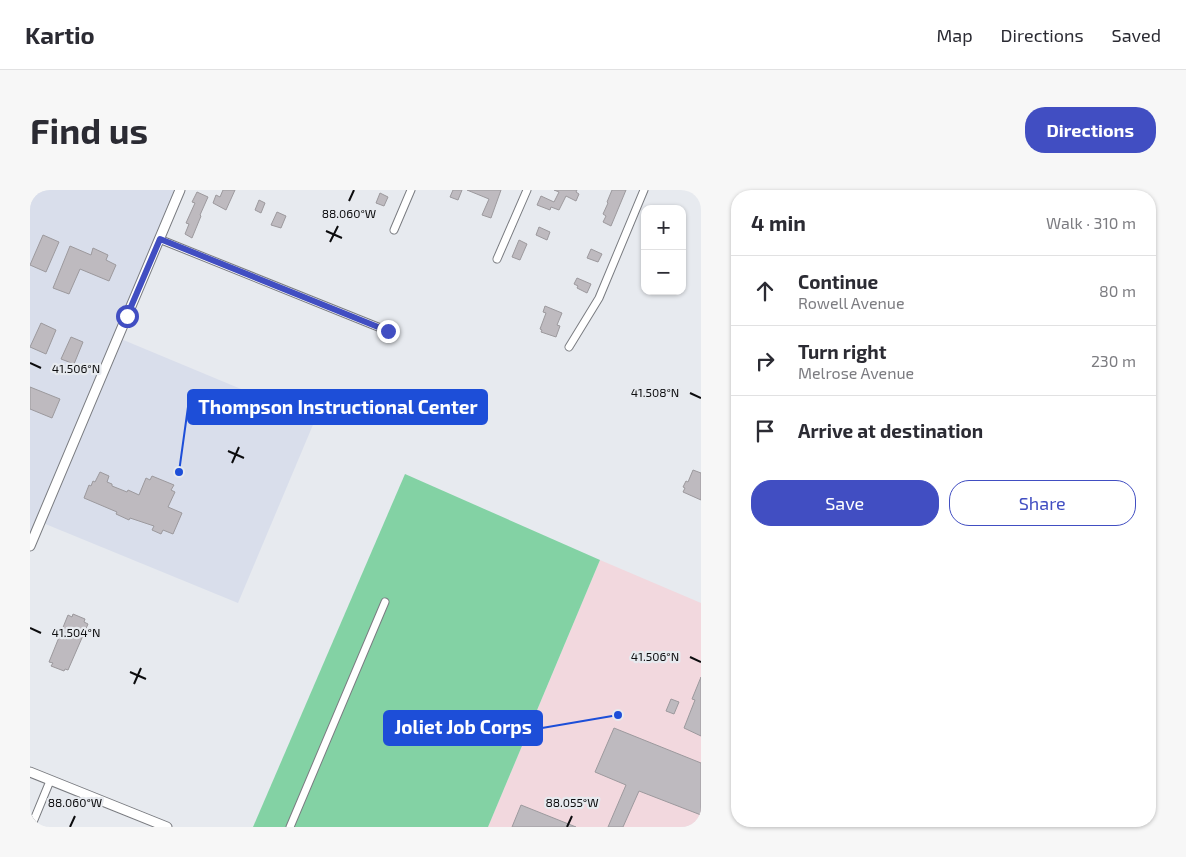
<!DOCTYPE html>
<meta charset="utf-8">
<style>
:root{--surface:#fff;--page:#f7f7f7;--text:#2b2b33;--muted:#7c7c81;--line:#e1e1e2;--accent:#414ec2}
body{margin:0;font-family:"Exo 2",sans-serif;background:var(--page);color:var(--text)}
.controls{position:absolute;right:15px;top:15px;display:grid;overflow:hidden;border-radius:10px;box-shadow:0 1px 4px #0004}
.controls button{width:45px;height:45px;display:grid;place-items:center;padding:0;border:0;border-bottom:1px solid var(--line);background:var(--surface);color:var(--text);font:25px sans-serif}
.stop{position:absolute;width:15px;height:15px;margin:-11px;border:4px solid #414ec2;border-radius:50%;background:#fff}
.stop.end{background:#414ec2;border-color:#fff;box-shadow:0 1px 5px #0008}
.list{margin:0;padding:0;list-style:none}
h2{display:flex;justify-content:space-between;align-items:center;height:65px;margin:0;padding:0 20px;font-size:21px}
h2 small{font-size:16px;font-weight:400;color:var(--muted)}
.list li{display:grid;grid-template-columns:32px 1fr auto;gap:15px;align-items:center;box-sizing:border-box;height:70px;padding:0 20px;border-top:1px solid var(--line)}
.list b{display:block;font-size:19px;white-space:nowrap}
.list p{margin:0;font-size:16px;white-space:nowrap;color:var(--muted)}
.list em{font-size:16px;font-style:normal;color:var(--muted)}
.actions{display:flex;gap:10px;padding:15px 20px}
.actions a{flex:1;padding:11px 0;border:1px solid var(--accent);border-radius:20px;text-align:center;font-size:18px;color:var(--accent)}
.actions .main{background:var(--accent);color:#fff}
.icon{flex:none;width:28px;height:28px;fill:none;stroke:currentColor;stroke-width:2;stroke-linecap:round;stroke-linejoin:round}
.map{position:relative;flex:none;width:671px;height:637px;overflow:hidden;border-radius:20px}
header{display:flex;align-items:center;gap:30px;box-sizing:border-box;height:70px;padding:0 25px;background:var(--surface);border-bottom:1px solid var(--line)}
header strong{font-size:24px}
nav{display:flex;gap:28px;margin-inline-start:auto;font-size:18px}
.intro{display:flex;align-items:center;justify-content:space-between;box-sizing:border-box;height:120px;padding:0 30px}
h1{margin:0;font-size:35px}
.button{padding:12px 22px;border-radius:20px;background:var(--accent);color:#fff;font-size:18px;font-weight:700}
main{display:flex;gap:30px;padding:0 30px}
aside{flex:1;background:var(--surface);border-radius:20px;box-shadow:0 1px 4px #0004}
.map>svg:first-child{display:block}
.commercial{fill:#f2d8de}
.built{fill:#d9deeb}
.green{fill:#83d2a4}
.building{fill:#bebabf;stroke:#9c999d}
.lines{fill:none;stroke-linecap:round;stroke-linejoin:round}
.minor-casing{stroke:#7a7c81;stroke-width:9}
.tertiary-casing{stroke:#7a7c81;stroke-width:11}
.minor{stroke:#fff;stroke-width:7}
.tertiary{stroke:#fff;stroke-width:9}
.route{stroke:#414ec2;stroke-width:6}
.ticks{fill:none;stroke:#0c0c0e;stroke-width:2}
.ticks-label{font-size:12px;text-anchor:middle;fill:#0c0c0e;stroke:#e7eaef;stroke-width:4.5;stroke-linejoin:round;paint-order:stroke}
.leader{fill:none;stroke:#1d4ed8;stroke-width:2}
.callout-dot{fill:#1d4ed8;stroke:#e7eaef;stroke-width:2}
.callout{fill:#1d4ed8;stroke:#1d4ed8;stroke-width:2}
.callout-label{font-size:19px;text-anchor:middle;font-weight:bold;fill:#fff}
</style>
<header>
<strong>Kartio</strong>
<nav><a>Map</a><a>Directions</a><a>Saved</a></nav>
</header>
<div class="intro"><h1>Find us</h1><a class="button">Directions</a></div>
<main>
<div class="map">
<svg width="671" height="637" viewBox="0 0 671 637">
<rect width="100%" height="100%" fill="#e7eaef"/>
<path class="commercial" d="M570,370L671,413V637H458Z"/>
<g class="built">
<path d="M0,0H147L0,348Z"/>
<path d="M91,149L285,230L208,413L13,333Z"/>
</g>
<path class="green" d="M375,284L570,370L458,637H223Z"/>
<g class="building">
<path d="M193,0H205L196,20L183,13L186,5L190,7Z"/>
<path d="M423,0H432L428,10L420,7Z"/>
<path d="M437,0H471L461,28L452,25L459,9Z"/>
<path d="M524,0H547L546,2L549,4L546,11L536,6L529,20L521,17L520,20L507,15L511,6L524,12L529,2Z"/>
<path d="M582,0H596L581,36L573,32L576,26L573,24L578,13L577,12Z"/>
<path d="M167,2L178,7L170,25L171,26L162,48L155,44L159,34L156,33L165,13L162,12Z"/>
<path d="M350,3L358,7L354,16L346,13Z"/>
<path d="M229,10L235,13L231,23L225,20Z"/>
<path d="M247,22L256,26L251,38L241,35Z"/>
<path d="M509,37L520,42L517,50L506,45Z"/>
<path d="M13,45L29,52L16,82L0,75Z"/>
<path d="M489,50L497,54L490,70L482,67Z"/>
<path d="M40,56L61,65L63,58L78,65L76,70L86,75L79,91L50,79L39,104L23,98Z"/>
<path d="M561,59L572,64L568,72L557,68Z"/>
<path d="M547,88L561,94L557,103L547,98L548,96L544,94Z"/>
<path d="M515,116L532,123L527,135L530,136L526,147L511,142L512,140L510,139L516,123L513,122Z"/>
<path d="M11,133L26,140L16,164L0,157Z"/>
<path d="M41,147L53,152L44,174L31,169Z"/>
<path d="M0,197L30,209L22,228L0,219Z"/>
<path d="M663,280L671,283V310L653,302L655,298L653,297L656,291L658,292Z"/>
<path d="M70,282L79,286L77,292L82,294V296L97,302L98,300L109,305L116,288L120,290L122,286L144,295L141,300L145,302L138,317L152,323L143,344L133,340L131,344L122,340L124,336L100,328L99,330L86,324L87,322L54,308L59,295L61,296L63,291L65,292Z"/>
<path d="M43,424L55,429L54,432L58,434L38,480L35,479L34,481L21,476L23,473L19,472L38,425L42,427Z"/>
<path d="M671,487V546L654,538L665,510L662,509Z"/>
<path d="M641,509L649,512L644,524L636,521Z"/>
<path d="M584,538L671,573V625L609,601L593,637H578L596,595L565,582Z"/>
<path d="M491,615L546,637H482Z"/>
</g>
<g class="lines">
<defs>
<g id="minor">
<path d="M364,40L381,0"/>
<path d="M129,49L358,141"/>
<path d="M467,69L497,0"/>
<path d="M539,157L569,108L614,0"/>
<path d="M1,637L20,591"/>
<path d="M260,637L355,412"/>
</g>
<g id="tertiary">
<path d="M0,356L150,0"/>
<path d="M0,582L137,637"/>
</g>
</defs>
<use href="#minor" class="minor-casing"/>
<use href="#tertiary" class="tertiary-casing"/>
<use href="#minor" class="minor"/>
<use href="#tertiary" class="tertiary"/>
</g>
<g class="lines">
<path class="route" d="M97,126L130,49L358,141"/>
</g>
<path class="ticks" d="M319,11L324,0M296,41L312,48M300,52L308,36M0,173L11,178M660,203L671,208M198,261L214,268M202,273L209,257M0,438L11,443M660,467L671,472M100,482L116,489M104,494L111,478M40,637L45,626M537,637L542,626"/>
<g class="ticks-label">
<text x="319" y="28">88.060°W</text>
<text x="46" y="183">41.506°N</text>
<text x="625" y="207">41.508°N</text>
<text x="46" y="447">41.504°N</text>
<text x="625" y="471">41.506°N</text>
<text x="45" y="617">88.060°W</text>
<text x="542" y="617">88.055°W</text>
</g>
<path class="leader" d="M149 282L158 217M588 525L512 538"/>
<g class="callout-dot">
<circle cx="149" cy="282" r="5"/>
<circle cx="588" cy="525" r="5"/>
</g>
<g class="callout">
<rect x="158" y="200" width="299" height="34" rx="5"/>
<rect x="354" y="521" width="158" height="34" rx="5"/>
</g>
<g class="callout-label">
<text x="308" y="224">Thompson Instructional Center</text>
<text x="433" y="544">Joliet Job Corps</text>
</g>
</svg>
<div class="controls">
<button>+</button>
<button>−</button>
</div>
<div class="stop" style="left:97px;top:126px"></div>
<div class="stop end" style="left:358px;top:141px"></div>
</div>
<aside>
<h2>4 min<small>Walk · 310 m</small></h2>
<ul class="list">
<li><svg class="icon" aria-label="ahead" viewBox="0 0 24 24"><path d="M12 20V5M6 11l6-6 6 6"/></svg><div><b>Continue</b><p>Rowell Avenue</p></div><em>80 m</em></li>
<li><svg class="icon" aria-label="right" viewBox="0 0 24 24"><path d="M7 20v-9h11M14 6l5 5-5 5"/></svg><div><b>Turn right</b><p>Melrose Avenue</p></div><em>230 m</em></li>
<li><svg class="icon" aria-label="arrive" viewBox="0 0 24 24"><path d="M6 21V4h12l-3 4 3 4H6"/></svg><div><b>Arrive at destination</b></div></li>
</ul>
<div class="actions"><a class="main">Save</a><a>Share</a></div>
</aside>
</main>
